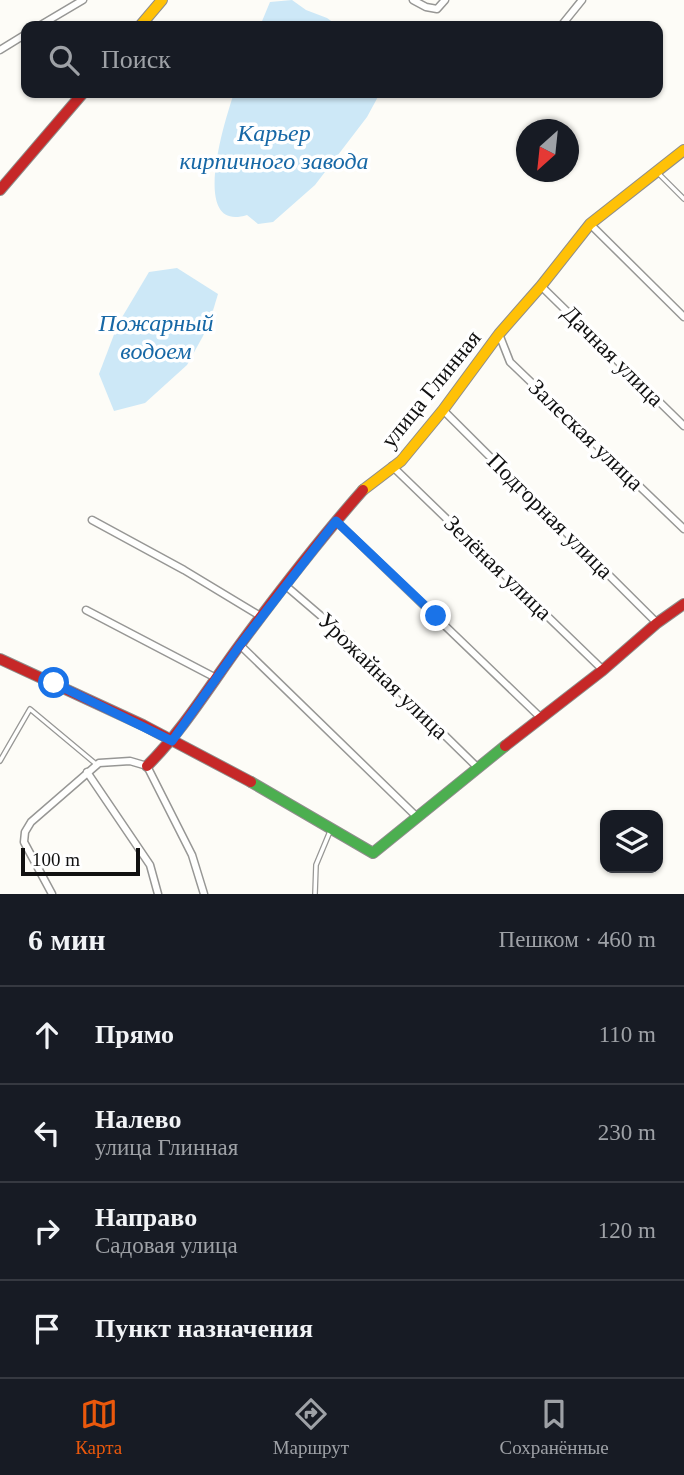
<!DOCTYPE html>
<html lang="ru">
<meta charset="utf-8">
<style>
:root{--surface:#171b24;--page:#20242c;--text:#f1f3f6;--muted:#9ea1a6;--line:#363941;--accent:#ea580c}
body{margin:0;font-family:Georgia,serif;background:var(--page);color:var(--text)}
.controls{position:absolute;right:21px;bottom:21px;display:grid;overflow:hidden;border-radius:14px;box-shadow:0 2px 5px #0004}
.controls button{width:63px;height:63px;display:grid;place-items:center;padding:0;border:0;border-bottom:2px solid var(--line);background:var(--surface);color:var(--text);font:35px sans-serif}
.compass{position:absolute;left:516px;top:119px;width:63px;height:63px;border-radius:50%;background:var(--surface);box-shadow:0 2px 5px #0004;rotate:207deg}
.scale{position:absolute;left:21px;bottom:18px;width:119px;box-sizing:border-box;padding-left:7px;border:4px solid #111;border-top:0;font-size:19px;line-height:24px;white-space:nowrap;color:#111;-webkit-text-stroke:5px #fff;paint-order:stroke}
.stop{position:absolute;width:21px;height:21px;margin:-16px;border:5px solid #1a73e8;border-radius:50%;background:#fff}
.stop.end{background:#1a73e8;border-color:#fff;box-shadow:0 2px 7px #0008}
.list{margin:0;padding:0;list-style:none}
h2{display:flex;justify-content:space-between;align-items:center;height:91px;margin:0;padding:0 28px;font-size:30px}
h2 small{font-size:23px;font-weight:400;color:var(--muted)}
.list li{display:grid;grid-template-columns:46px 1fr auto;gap:21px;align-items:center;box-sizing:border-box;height:98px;padding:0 28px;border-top:2px solid var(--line)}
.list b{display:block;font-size:26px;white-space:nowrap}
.list p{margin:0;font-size:23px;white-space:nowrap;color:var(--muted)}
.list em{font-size:23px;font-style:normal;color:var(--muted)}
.icon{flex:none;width:38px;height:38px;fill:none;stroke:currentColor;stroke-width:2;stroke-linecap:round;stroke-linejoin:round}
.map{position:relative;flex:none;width:684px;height:894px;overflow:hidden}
.search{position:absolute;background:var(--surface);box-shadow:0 2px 5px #0004;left:21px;right:21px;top:21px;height:77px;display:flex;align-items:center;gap:18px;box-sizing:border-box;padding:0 24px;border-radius:14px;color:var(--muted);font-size:26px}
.sheet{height:483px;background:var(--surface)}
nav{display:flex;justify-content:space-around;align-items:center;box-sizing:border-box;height:98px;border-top:2px solid var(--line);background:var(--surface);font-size:19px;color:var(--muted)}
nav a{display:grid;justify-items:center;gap:4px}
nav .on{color:var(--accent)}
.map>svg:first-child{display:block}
.water{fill:#cde8f7}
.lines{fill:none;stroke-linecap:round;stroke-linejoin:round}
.lane-casing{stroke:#979795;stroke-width:6}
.street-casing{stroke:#979795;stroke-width:9}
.fast-casing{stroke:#8e8d8b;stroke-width:12}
.slow-casing{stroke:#8e8d8b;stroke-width:12}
.jam-casing{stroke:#8e8d8b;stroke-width:12}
.lane{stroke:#fffffe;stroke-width:3.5}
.street{stroke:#fffffe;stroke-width:6}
.fast{stroke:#4caf50;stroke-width:10}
.slow{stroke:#ffc107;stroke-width:10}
.jam{stroke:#c62828;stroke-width:10}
.route{stroke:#1a73e8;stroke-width:9}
.labels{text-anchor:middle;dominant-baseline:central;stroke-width:7;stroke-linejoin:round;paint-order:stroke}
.street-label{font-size:23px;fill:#111;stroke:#fff}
.water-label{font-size:24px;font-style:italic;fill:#1768a6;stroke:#fff}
</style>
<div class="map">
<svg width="684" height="894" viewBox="0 0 684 894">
<rect width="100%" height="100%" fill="#fdfcf7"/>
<g class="water">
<path d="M292,0L306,10L327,18L338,26H260L270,2Z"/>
<path d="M234,93H380L367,117L315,185L273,222L258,224L247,215C188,234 226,117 234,93Z"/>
<path d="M177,268L218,294L208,327L187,365L145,403L114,411L99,374L118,324L149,272Z"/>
</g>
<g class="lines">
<defs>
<g id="lane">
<path d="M658,173L684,199"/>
<path d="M0,761L30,709L96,764"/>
<path d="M315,894L316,865L331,829"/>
</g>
<g id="street">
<path d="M413,0L426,7L437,9L445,0"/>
<path d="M39,26L83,0"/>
<path d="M561,26L582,0"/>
<path d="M0,50L26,34"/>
<path d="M590,224L684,317"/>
<path d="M541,286L684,426"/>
<path d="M499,334L510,362L684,529"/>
<path d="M443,410L657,623"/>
<path d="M392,466L603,670"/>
<path d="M92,520L184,570L262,617"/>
<path d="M336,521L540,717"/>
<path d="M286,586L335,628L477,767"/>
<path d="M86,610L216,678"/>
<path d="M240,645L417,817"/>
<path d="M87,772L150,865L158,894"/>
<path d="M52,894L24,842L25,832L31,822L99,763L130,761L147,766L192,855L204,894"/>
</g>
<path id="fast" d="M251,782L373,853L505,746"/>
<g id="slow">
<path d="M140,26L162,0"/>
<path d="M363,490L401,461L443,410L499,334L541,286L590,224L684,150"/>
</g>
<g id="jam">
<path d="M0,190L83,93"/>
<path d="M0,659L143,725L251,782"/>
<path d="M505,746L603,670L657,623L684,604"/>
<path d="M147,766C183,730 209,687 239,646C278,593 319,540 363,490"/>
</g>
</defs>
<use href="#lane" class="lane-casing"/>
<use href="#street" class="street-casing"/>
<use href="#fast" class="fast-casing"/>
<use href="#slow" class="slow-casing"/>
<use href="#jam" class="jam-casing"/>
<use href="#lane" class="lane"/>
<use href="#street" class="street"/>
<use href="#fast" class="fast"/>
<use href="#slow" class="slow"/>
<use href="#jam" class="jam"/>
</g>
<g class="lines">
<path class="route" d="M54,683L172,741L240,645L336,521L436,616"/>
</g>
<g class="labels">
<g class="street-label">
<text transform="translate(613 356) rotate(45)">Дачная улица</text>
<text transform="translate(431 389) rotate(-51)">улица Глинная</text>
<text transform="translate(586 435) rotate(44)">Залеская улица</text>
<text transform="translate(550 516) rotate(45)">Подгорная улица</text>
<text transform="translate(498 568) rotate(44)">Зелёная улица</text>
<text transform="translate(383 676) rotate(44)">Урожайная улица</text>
</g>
<g class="water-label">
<text x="274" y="133">Карьер<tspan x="274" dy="28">кирпичного завода</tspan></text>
<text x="156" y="323">Пожарный<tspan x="156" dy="28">водоем</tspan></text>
</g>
</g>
</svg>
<div class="controls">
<button><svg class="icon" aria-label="layers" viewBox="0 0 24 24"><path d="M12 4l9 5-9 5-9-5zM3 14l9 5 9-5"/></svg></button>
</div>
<svg class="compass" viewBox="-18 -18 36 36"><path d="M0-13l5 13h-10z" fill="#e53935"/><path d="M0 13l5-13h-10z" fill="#9ea1a6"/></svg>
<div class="scale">100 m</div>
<div class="stop" style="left:54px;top:683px"></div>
<div class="stop end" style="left:436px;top:616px"></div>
<div class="search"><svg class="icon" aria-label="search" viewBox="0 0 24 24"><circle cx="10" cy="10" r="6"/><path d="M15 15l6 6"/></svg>Поиск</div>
</div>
<section class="sheet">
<h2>6 мин<small>Пешком · 460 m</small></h2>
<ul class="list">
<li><svg class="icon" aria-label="ahead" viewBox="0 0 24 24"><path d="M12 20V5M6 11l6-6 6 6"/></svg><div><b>Прямо</b></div><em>110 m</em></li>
<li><svg class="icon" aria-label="left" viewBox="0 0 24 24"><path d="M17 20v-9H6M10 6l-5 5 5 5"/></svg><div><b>Налево</b><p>улица Глинная</p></div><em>230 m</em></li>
<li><svg class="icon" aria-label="right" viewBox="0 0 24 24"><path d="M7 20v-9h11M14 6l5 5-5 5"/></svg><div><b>Направо</b><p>Садовая улица</p></div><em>120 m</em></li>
<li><svg class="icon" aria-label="arrive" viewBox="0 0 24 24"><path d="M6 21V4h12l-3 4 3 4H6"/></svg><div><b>Пункт назначения</b></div></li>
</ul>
</section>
<nav>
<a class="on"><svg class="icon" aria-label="map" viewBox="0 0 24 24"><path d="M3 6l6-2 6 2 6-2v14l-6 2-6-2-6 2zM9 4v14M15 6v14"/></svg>Карта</a>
<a><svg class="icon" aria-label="directions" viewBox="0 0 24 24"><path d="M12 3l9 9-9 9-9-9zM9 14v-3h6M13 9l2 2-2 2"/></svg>Маршрут</a>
<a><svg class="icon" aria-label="saved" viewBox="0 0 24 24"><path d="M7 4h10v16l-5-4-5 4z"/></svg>Сохранённые</a>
</nav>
